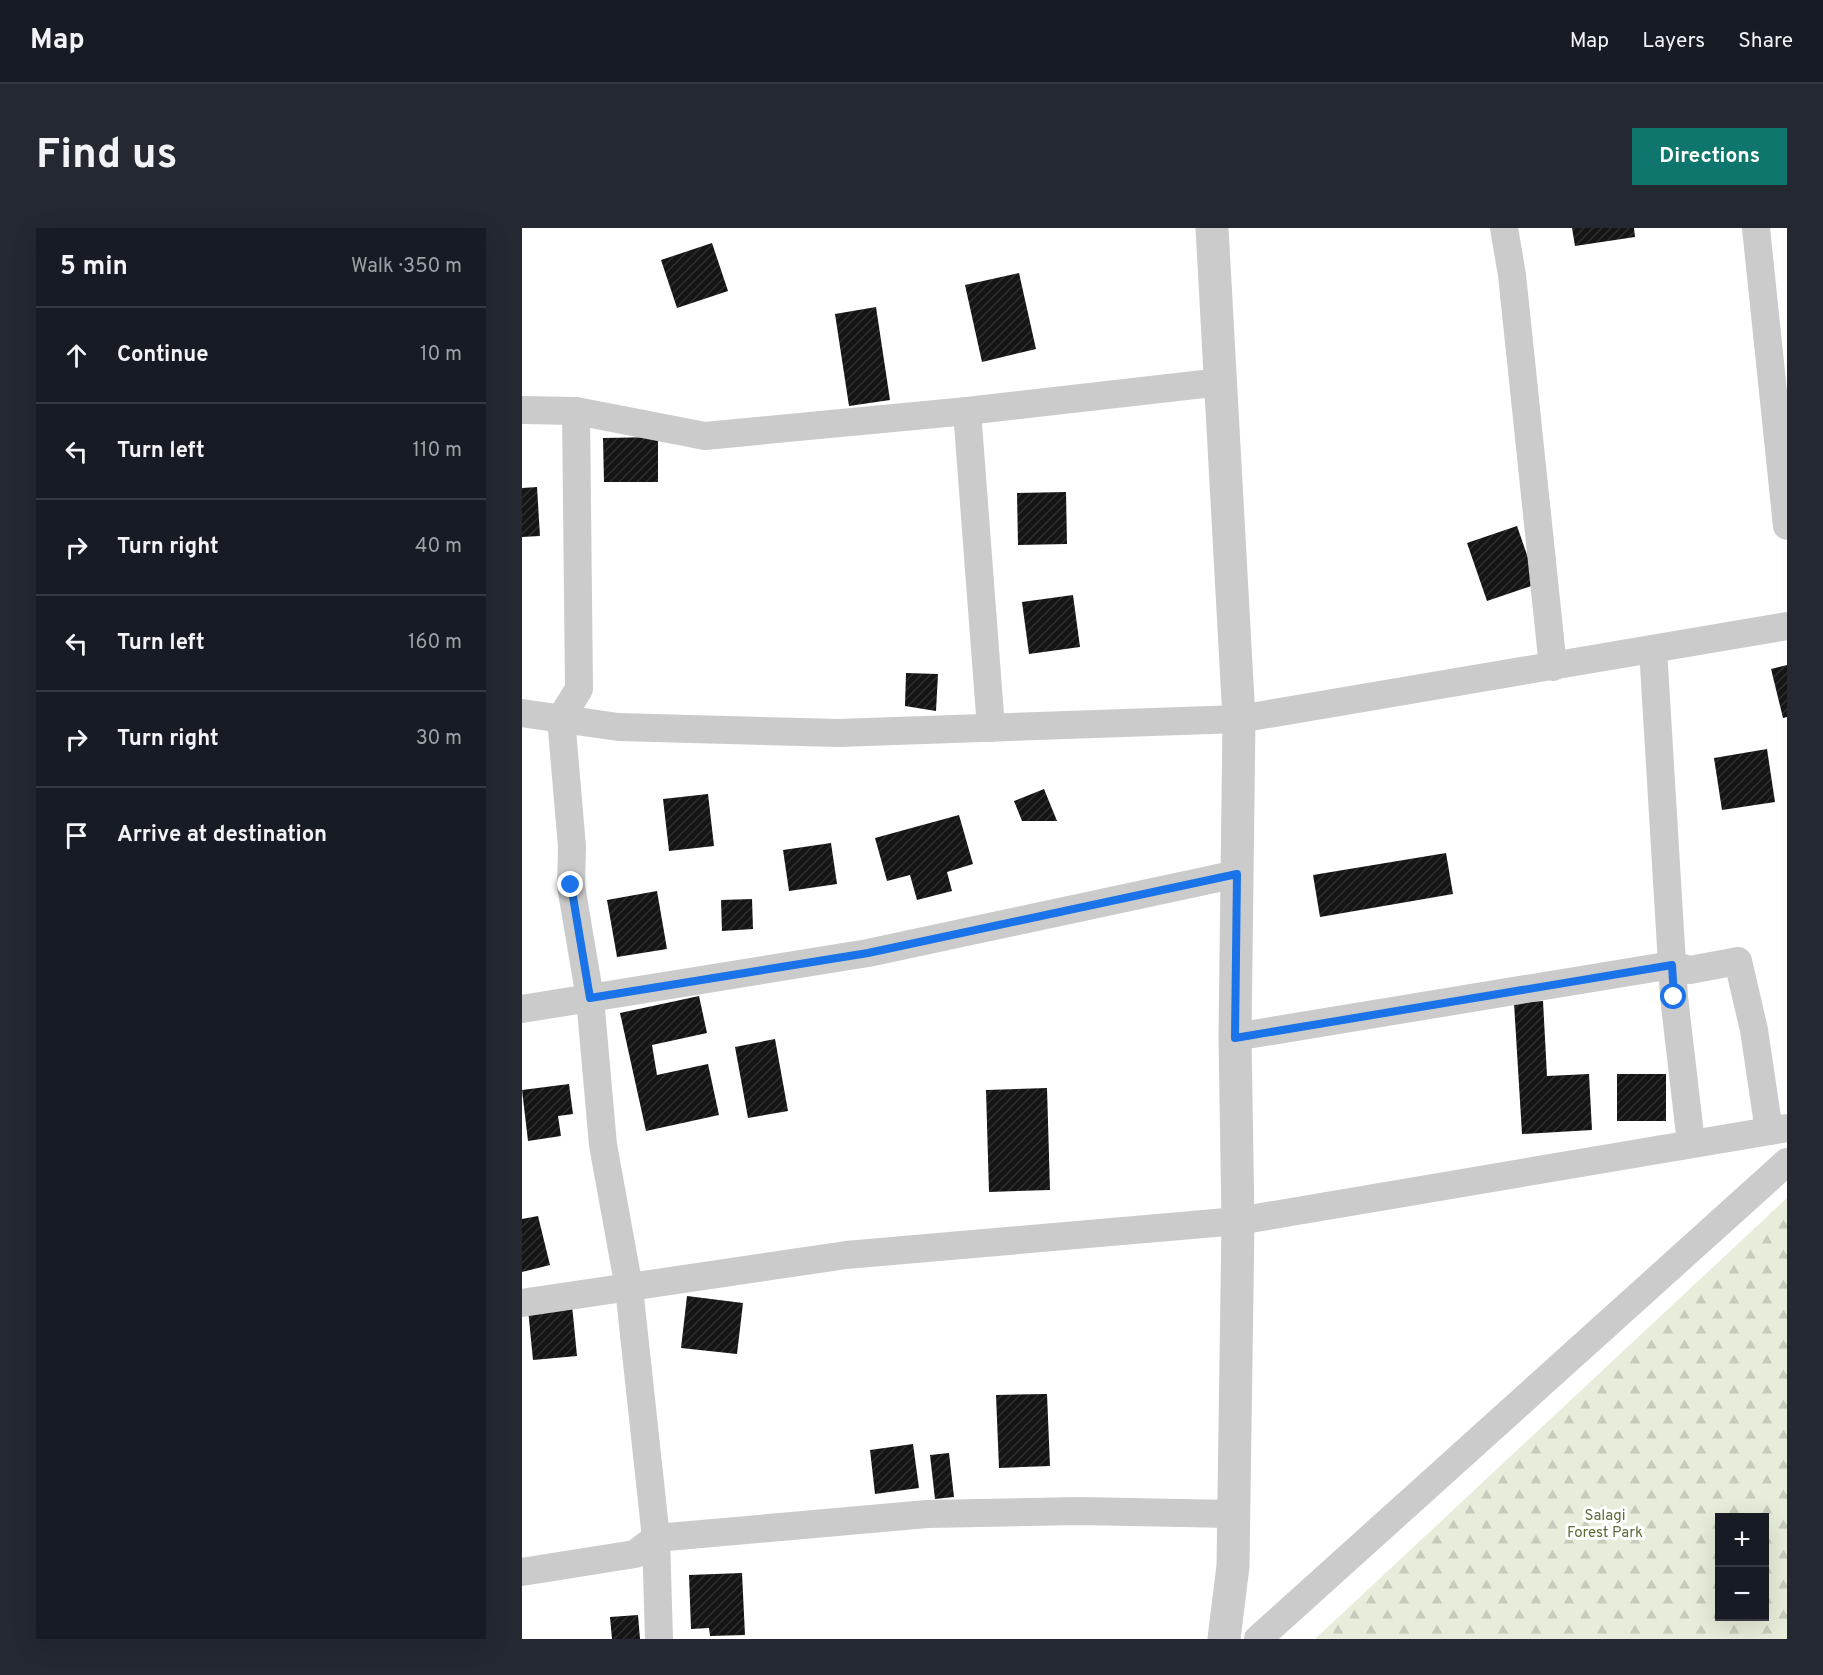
<!DOCTYPE html>
<meta charset="utf-8">
<style>
:root{--surface:#171b24;--page:#242831;--text:#f1f3f6;--muted:#9ea1a6;--line:#363941;--accent:#0f766e}
body{margin:0;font-family:Overpass,sans-serif;background:var(--page);color:var(--text)}
.controls{position:absolute;right:18px;bottom:18px;display:grid;overflow:hidden;border-radius:0px;box-shadow:0 6px 24px #0002}
.controls button{width:54px;height:54px;display:grid;place-items:center;padding:0;border:0;border-bottom:2px solid var(--line);background:var(--surface);color:var(--text);font:30px sans-serif}
.stop{position:absolute;width:18px;height:18px;margin:-14px;border:4px solid #1a73e8;border-radius:50%;background:#fff}
.stop.end{background:#1a73e8;border-color:#fff;box-shadow:0 2px 6px #0008}
.list{margin:0;padding:0;list-style:none}
h2{display:flex;justify-content:space-between;align-items:center;height:78px;margin:0;padding:0 24px;font-size:26px}
h2 small{font-size:20px;font-weight:400;color:var(--muted)}
.list li{display:grid;grid-template-columns:39px 1fr auto;gap:18px;align-items:center;box-sizing:border-box;height:96px;padding:0 24px;border-top:2px solid var(--line)}
.list b{display:block;font-size:22px;white-space:nowrap}
.list em{font-size:20px;font-style:normal;color:var(--muted)}
.icon{flex:none;width:33px;height:33px;fill:none;stroke:currentColor;stroke-width:2;stroke-linecap:round;stroke-linejoin:round}
.map{position:relative;flex:none;width:1265px;height:1411px;overflow:hidden;border-radius:0px}
header{display:flex;align-items:center;gap:36px;box-sizing:border-box;height:84px;padding:0 30px;background:var(--surface);border-bottom:2px solid var(--line)}
header strong{font-size:28px}
nav{display:flex;gap:33px;margin-inline-start:auto;font-size:21px}
.intro{display:flex;align-items:center;justify-content:space-between;box-sizing:border-box;height:144px;padding:0 36px}
h1{margin:0;font-size:42px}
.button{padding:15px 27px;border-radius:0px;background:var(--accent);color:#fff;font-size:21px;font-weight:700}
main{display:flex;gap:36px;padding:0 36px}
aside{flex:1;background:var(--surface);border-radius:0px;box-shadow:0 6px 24px #0002}
.map>svg:first-child{display:block}
.forest{fill:url(#forest-firs);fill-rule:evenodd}
.building{fill:url(#building-hatch)}
.lines{fill:none;stroke-linecap:round;stroke-linejoin:round}
.minor{stroke:#cbcbcb;stroke-width:28}
.tertiary{stroke:#cbcbcb;stroke-width:33}
.route{stroke:#1a73e8;stroke-width:8}
.labels{text-anchor:middle;dominant-baseline:central;stroke-width:6;stroke-linejoin:round;paint-order:stroke}
.park-label{font-size:15px;fill:#5a6d38;stroke:#fff}
</style>
<header>
<strong>Map</strong>
<nav><a>Map</a><a>Layers</a><a>Share</a></nav>
</header>
<div class="intro"><h1>Find us</h1><a class="button">Directions</a></div>
<main>
<aside>
<h2>5 min<small>Walk · 350 m</small></h2>
<ul class="list">
<li><svg class="icon" aria-label="ahead" viewBox="0 0 24 24"><path d="M12 20V5M6 11l6-6 6 6"/></svg><div><b>Continue</b></div><em>10 m</em></li>
<li><svg class="icon" aria-label="left" viewBox="0 0 24 24"><path d="M17 20v-9H6M10 6l-5 5 5 5"/></svg><div><b>Turn left</b></div><em>110 m</em></li>
<li><svg class="icon" aria-label="right" viewBox="0 0 24 24"><path d="M7 20v-9h11M14 6l5 5-5 5"/></svg><div><b>Turn right</b></div><em>40 m</em></li>
<li><svg class="icon" aria-label="left" viewBox="0 0 24 24"><path d="M17 20v-9H6M10 6l-5 5 5 5"/></svg><div><b>Turn left</b></div><em>160 m</em></li>
<li><svg class="icon" aria-label="right" viewBox="0 0 24 24"><path d="M7 20v-9h11M14 6l5 5-5 5"/></svg><div><b>Turn right</b></div><em>30 m</em></li>
<li><svg class="icon" aria-label="arrive" viewBox="0 0 24 24"><path d="M6 21V4h12l-3 4 3 4H6"/></svg><div><b>Arrive at destination</b></div></li>
</ul>
</aside>
<div class="map">
<svg width="1265" height="1411" viewBox="0 0 1265 1411">
<defs>
<pattern id="forest-firs" width="22" height="20" patternUnits="userSpaceOnUse" patternTransform="scale(1.5)"><rect width="22" height="20" fill="#e7edda"/><path d="M5 1l3.5 6h-7zM16 11l3.5 6h-7z" fill="#c6ccbb"/></pattern>
<pattern id="building-hatch" width="6" height="6" patternUnits="userSpaceOnUse" patternTransform="scale(1.5)"><rect width="6" height="6" fill="#151515"/><path d="M-1 1l2-2M0 6l6-6M5 7l2-2" fill="none" stroke="#2f2f2f"/></pattern>
</defs>
<rect width="100%" height="100%" fill="#fff"/>
<path class="forest" d="M1265,970V1411H793ZM1198,1290H1242V1388H1198Z"/>
<g class="building">
<path d="M1050,0H1112L1113,9L1053,18Z"/>
<path d="M190,15L206,63L155,80L139,32Z"/>
<path d="M497,45L514,121L460,134L443,57Z"/>
<path d="M354,79L368,172L327,178L313,86Z"/>
<path d="M136,209V254H82L81,210Z"/>
<path d="M15,259L18,308L0,309V260Z"/>
<path d="M544,264L545,316L496,317L495,265Z"/>
<path d="M995,298L1015,356L965,373L945,315Z"/>
<path d="M551,367L558,419L507,426L500,374Z"/>
<path d="M1265,437V489L1261,490L1249,441Z"/>
<path d="M384,445L416,446L414,483L383,478Z"/>
<path d="M1245,521L1253,574L1200,582L1192,530Z"/>
<path d="M522,561L535,593H500L492,573Z"/>
<path d="M186,566L192,618L147,623L141,571Z"/>
<path d="M437,587L451,636L425,644L430,663L395,672L388,647L365,653L353,610Z"/>
<path d="M309,615L315,656L267,663L261,622Z"/>
<path d="M924,625L931,666L798,689L791,647Z"/>
<path d="M135,663L145,721L95,729L85,672Z"/>
<path d="M230,671L231,701L200,703L199,672Z"/>
<path d="M177,768L185,805L130,817L135,847L186,836L197,887L124,903L98,785Z"/>
<path d="M1021,773L1025,848L1067,846L1070,902L1000,906L992,775Z"/>
<path d="M253,811L266,883L226,890L213,819Z"/>
<rect x="1095" y="846" width="49" height="47"/>
<path d="M47,856L51,886L36,888L39,908L6,913L0,862Z"/>
<path d="M525,860L528,962L467,964L464,862Z"/>
<path d="M16,988L28,1037L0,1044V991Z"/>
<path d="M165,1068L221,1075L215,1126L159,1120Z"/>
<path d="M50,1077L55,1128L11,1132L6,1081Z"/>
<path d="M525,1166L528,1238L477,1240L474,1167Z"/>
<path d="M391,1216L397,1260L353,1266L348,1222Z"/>
<path d="M427,1225L432,1269L413,1271L408,1227Z"/>
<path d="M220,1345L223,1407L188,1408L187,1400L169,1401L167,1347Z"/>
<path d="M116,1387L118,1411H90L88,1389Z"/>
</g>
<g class="lines">
<g class="minor">
<path d="M982,0L990,47L1031,439"/>
<path d="M1234,0L1265,298"/>
<path d="M0,182L54,183L183,208L445,183L699,154"/>
<path d="M54,183L57,461L39,490L50,619L49,658L68,770L81,917L107,1060L134,1310L137,1411"/>
<path d="M445,183L469,500"/>
<path d="M1131,421L1152,769L1169,915"/>
<path d="M0,485L96,499L316,505L717,491L1265,398"/>
<path d="M0,781L346,725L715,646"/>
<path d="M713,809L1150,737L1168,742L1216,733L1232,802L1247,903"/>
<path d="M0,1075L324,1027L716,993L1265,900"/>
<path d="M0,1344L113,1326L134,1310L405,1286L557,1283L711,1286"/>
<path d="M736,1411L1265,934"/>
</g>
<path class="tertiary" d="M690,0L717,491L713,809L716,993L711,1338L702,1411"/>
</g>
<g class="lines">
<path class="route" d="M49,657L68,770L346,725L715,646L713,810L1150,737L1152,769"/>
</g>
<g class="labels">
<g class="park-label">
<text x="1083" y="1288">Salagi<tspan x="1083" dy="17">Forest Park</tspan></text>
</g>
</g>
</svg>
<div class="controls">
<button>+</button>
<button>−</button>
</div>
<div class="stop" style="left:1152px;top:769px"></div>
<div class="stop end" style="left:49px;top:657px"></div>
</div>
</main>
